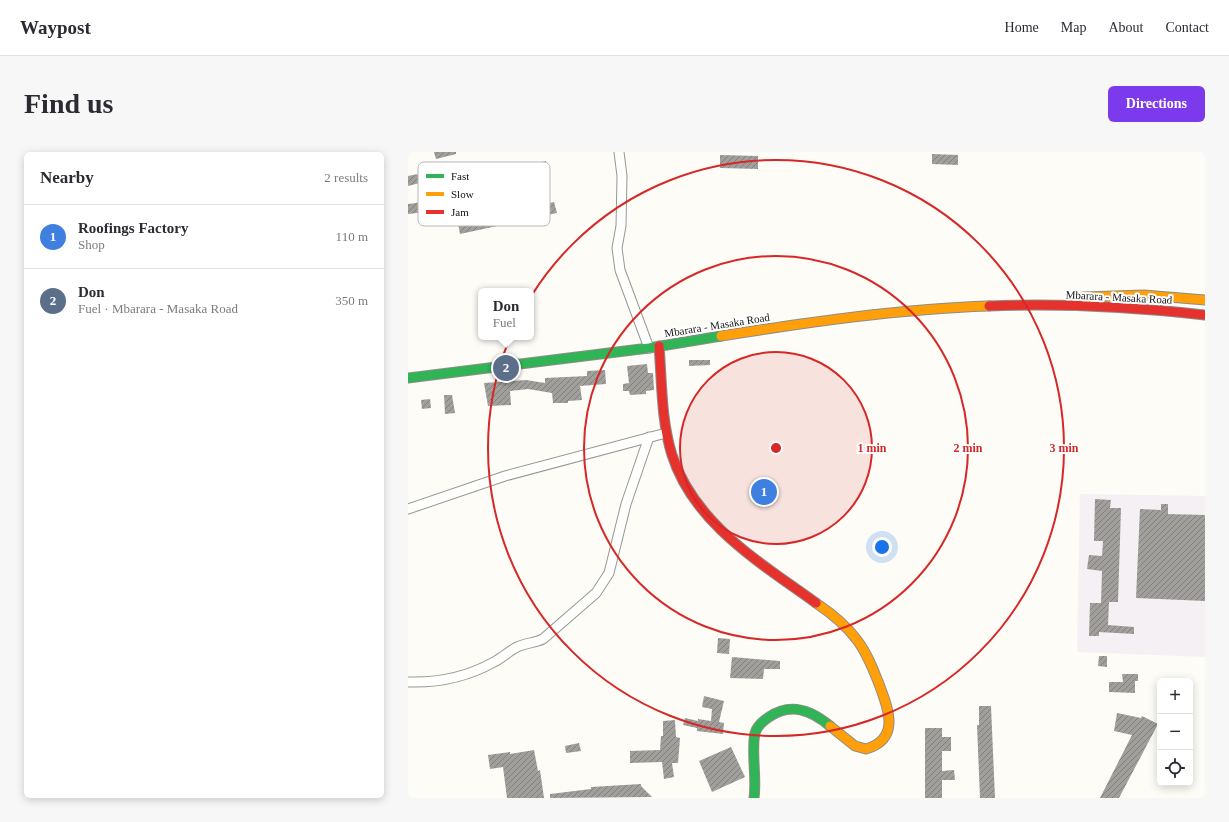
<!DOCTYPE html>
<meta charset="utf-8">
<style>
:root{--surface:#fff;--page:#f7f7f7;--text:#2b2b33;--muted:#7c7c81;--line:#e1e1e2;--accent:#7c3aed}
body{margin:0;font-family:Georgia,serif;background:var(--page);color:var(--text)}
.controls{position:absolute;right:12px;bottom:12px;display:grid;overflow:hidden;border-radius:6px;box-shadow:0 2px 10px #0003}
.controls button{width:36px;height:36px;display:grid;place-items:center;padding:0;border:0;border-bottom:1px solid var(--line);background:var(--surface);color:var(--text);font:20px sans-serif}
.you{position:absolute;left:474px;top:395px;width:14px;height:14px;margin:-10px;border:3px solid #fff;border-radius:50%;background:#1a73e8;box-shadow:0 0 0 6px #1a73e833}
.badge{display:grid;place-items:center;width:26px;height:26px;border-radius:50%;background:var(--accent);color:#fff;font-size:13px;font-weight:700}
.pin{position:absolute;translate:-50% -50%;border:2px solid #fff;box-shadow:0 1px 4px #0006}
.popup{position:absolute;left:70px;top:136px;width:56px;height:52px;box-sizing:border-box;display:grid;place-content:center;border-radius:6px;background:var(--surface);filter:drop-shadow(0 1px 3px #0005);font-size:13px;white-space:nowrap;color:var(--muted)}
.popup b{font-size:15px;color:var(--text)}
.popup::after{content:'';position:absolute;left:50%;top:100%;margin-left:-8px;border:8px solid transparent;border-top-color:var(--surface)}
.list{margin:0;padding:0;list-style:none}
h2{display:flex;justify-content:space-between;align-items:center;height:52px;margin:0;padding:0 16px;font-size:17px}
h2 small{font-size:13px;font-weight:400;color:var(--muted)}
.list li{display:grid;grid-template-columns:26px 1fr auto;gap:12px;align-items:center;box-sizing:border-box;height:64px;padding:0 16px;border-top:1px solid var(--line)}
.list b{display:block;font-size:15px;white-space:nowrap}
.list p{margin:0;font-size:13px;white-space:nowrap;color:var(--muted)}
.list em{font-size:13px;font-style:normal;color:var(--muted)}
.icon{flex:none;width:22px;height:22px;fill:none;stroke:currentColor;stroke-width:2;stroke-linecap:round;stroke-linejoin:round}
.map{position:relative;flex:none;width:797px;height:646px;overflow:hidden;border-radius:6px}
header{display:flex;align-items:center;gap:24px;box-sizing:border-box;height:56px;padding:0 20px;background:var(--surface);border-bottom:1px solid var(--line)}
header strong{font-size:19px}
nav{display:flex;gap:22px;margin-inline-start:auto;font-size:14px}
.intro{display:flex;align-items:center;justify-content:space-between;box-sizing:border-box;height:96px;padding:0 24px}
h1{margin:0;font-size:28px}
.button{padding:10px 18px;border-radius:6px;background:var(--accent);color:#fff;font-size:14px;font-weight:700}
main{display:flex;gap:24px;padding:0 24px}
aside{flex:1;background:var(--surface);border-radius:6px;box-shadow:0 2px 10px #0003}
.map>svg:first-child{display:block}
.industrial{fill:#f5f0f3}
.building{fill:url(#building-hatch)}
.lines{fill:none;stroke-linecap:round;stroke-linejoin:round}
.street-casing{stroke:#979795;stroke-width:11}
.fast-casing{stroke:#8e8d8b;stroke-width:11}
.slow-casing{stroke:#8e8d8b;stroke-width:11}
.jam-casing{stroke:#8e8d8b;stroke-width:11}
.street{stroke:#fffffe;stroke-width:9}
.fast{stroke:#30b455;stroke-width:9}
.slow{stroke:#ff9f0a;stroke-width:9}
.jam{stroke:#e5322d;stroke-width:9}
.ring{fill:none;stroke:#d62828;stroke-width:2}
.labels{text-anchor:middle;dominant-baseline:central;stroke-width:4;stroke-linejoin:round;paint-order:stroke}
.street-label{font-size:11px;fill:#111;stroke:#fff}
.key{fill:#fff;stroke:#b8b8b8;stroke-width:1}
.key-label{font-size:11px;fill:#111}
.centre{fill:#d62828;stroke:#fff;stroke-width:2}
.ring-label{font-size:12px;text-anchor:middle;font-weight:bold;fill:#d62828;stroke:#fff;stroke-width:4;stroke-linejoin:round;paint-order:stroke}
</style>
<header>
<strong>Waypost</strong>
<nav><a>Home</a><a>Map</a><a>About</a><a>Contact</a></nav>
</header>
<div class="intro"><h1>Find us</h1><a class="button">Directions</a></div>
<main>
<aside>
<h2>Nearby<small>2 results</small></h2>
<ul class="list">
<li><span class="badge" style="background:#3f7fe0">1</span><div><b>Roofings Factory</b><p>Shop</p></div><em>110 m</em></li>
<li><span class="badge" style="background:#5c6f8a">2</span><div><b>Don</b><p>Fuel · Mbarara - Masaka Road</p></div><em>350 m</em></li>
</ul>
</aside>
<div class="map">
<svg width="797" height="646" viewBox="0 0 797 646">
<defs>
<pattern id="building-hatch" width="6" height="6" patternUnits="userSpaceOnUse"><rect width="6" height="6" fill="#a19f9c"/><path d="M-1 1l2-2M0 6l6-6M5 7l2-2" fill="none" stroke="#82807e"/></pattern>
</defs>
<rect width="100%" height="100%" fill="#fdfcf7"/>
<path class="industrial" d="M672,342L797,344V505L669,500Z"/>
<g class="building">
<path d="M26,0H48V2L28,7Z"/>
<path d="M524,2L550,3V13L524,12Z"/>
<path d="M312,3L350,4V17L312,16Z"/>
<path d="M138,9L142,25L37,49L33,33Z"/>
<path d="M10,22L12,31L0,34V24Z"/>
<path d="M16,50L17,60L0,62V52Z"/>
<path d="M146,50L149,61L52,82L50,71Z"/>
<path d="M281,208H302V213L281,214Z"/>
<path d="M239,212L240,221H245L246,238L238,239V242L222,243L221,239H215V232L221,231L219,214Z"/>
<path d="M197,218L198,232L172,234L174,248L160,249V251H145L144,241L120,237L102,239L103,253L80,254L76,231L118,228L137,231V226L179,224V219Z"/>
<path d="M36,243H44L47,261L37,262Z"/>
<path d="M22,247L23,256L14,257L13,248Z"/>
<path d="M687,347L703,348L702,356H713L710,450H701L700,473L726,475V482L691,480V484H681L682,451H693L694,419L679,417L681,403L694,404L695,389H686Z"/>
<path d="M753,352H760V362L797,363V449L728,446L732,357L753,358Z"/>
<path d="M310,486L322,487L321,502L309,501Z"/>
<path d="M691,504H699V515L690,514Z"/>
<path d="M324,505L372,509V517H356L355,527L322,526Z"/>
<path d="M714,522H730V529H727V541L701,540V530H715Z"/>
<path d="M296,544L316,549L311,570L316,571L315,582L289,579V576L275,573L277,566L290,569V567L303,569L304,557L294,555Z"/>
<path d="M571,554H583L587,646H572L569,573H571Z"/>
<path d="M709,561L733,566L734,564L750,572L711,646H692L724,583L706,579Z"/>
<path d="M267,568L268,585L272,586L270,611H264L266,625L256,627L254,610L222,611V599L252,598L253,584H255V569Z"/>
<path d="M517,576H534V585H543V599H534V619L546,618L547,628H534V646H517Z"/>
<path d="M171,591L173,599L158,601L157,594Z"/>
<path d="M323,595L337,625L304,640L291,609Z"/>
<path d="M126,598L130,619L132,618L136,646H99L95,615L82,617L80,603L102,600V602Z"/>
<path d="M233,632V634L244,645L142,646V642L183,637V635Z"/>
</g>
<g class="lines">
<defs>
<g id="street">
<path d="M211,0L214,24L213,74L209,96L212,118L241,196"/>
<path d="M0,357L97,324L258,281"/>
<path d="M0,530C30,531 59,525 86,510C94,506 101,499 109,495C117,491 127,491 135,487L188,441L201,421L218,352L241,285"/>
</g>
<g id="fast">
<path d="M0,226L241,196L313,184"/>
<path d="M346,646C349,626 343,599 347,581C349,574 355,569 361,565C383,550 403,558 422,574"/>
</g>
<g id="slow">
<path d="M675,145L736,143L797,148"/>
<path d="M313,184C402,170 491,157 581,154"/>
<path d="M408,451C423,461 438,473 449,488C459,501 465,517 471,532C480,556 493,587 458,597L447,594L422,574"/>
</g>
<g id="jam">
<path d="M581,154C653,151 725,155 797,163"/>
<path d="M251,194C254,230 253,268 264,303C286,372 353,411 408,451"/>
</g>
</defs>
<use href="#street" class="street-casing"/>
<use href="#fast" class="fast-casing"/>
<use href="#slow" class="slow-casing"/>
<use href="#jam" class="jam-casing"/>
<use href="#street" class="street"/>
<use href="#fast" class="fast"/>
<use href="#slow" class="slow"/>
<use href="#jam" class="jam"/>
</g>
<circle cx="368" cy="296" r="96" fill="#d62828" fill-opacity=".12"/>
<g class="ring">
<circle cx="368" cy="296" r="96"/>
<circle cx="368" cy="296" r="192"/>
<circle cx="368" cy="296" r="288"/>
</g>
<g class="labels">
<g class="street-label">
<text transform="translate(711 145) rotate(3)">Mbarara - Masaka Road</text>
<text transform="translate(309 173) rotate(-9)">Mbarara - Masaka Road</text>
</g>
</g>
<rect x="10" y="10" width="132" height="64" rx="6" class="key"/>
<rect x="18" y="22" width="18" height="4" fill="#30b455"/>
<rect x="18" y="40" width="18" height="4" fill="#ff9f0a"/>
<rect x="18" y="58" width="18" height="4" fill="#e5322d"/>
<g class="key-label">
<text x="43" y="28">Fast</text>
<text x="43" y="46">Slow</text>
<text x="43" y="64">Jam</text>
</g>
<circle cx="368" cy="296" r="6" class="centre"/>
<g class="ring-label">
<text x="464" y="300">1 min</text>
<text x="560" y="300">2 min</text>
<text x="656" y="300">3 min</text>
</g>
</svg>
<div class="controls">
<button>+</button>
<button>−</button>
<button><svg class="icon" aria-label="locate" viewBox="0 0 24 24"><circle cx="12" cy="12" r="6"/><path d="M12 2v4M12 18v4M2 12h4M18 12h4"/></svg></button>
</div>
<div class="you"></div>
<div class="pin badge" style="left:356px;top:340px;background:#3f7fe0">1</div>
<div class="pin badge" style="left:98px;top:216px;background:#5c6f8a">2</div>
<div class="popup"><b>Don</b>Fuel</div>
</div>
</main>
